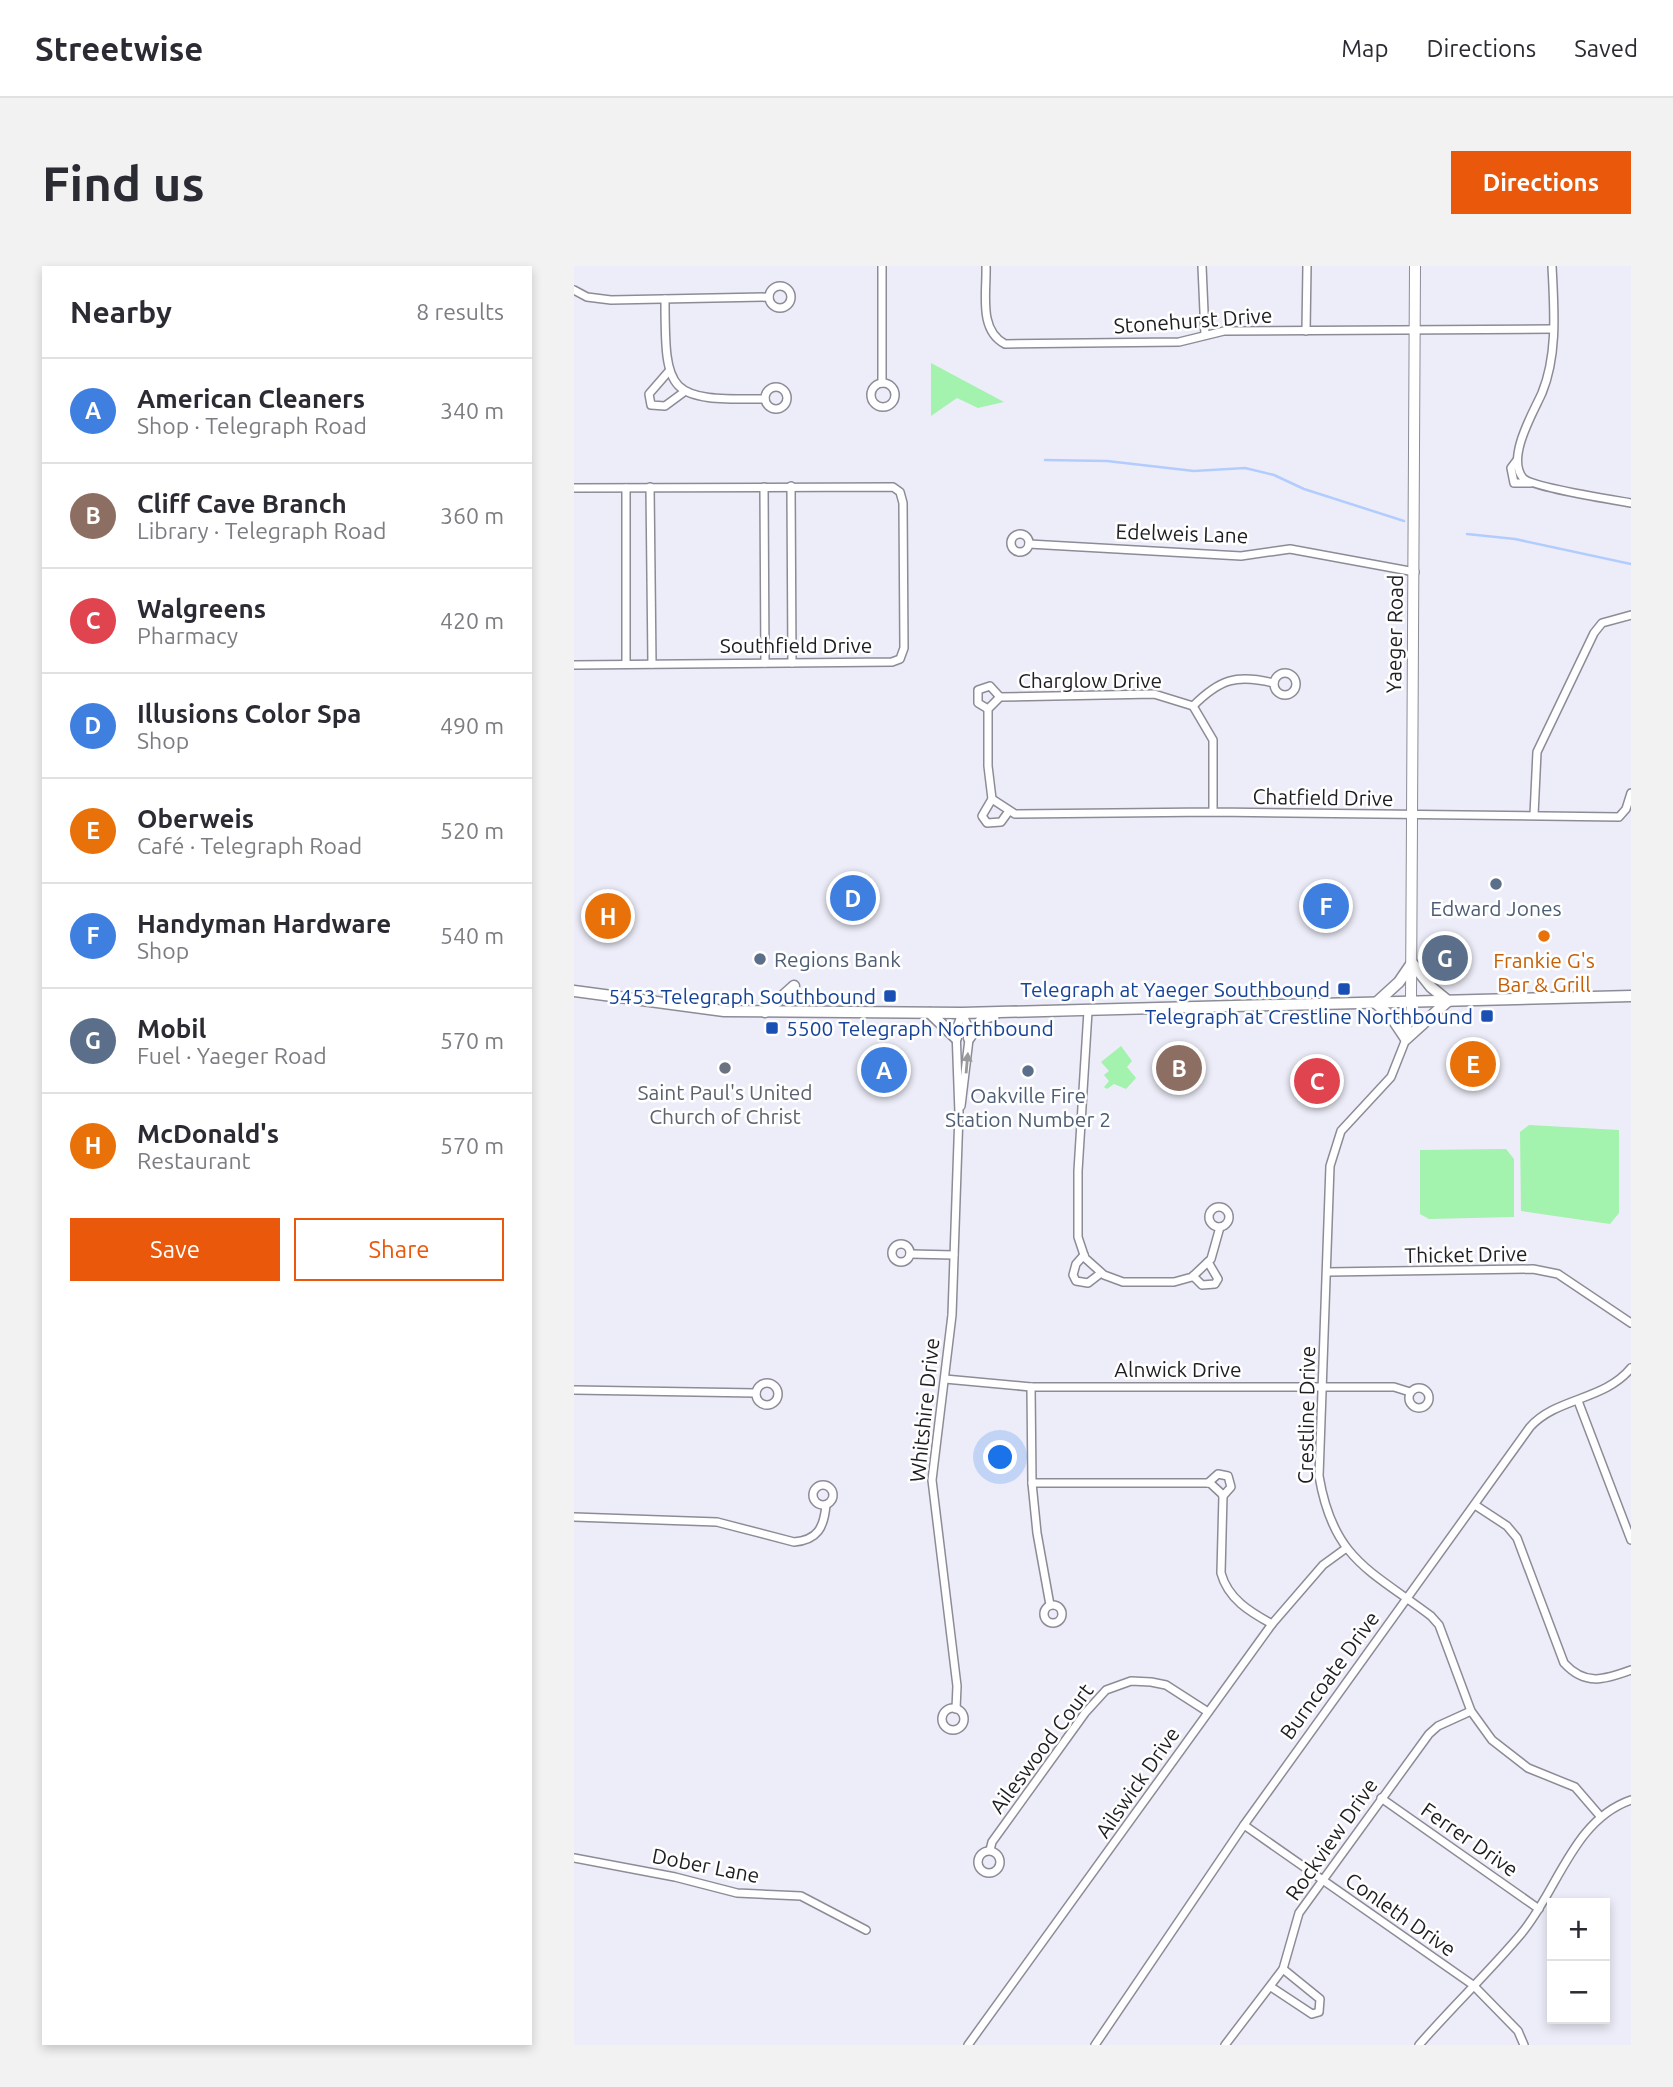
<!DOCTYPE html>
<meta charset="utf-8">
<style>
:root{--surface:#fff;--page:#f2f2f3;--text:#2b2b33;--muted:#7c7c81;--line:#e1e1e2;--accent:#ea580c}
body{margin:0;font-family:Ubuntu,sans-serif;background:var(--page);color:var(--text)}
.controls{position:absolute;right:21px;bottom:21px;display:grid;overflow:hidden;border-radius:0px;box-shadow:0 4px 10px #0003}
.controls button{width:63px;height:63px;display:grid;place-items:center;padding:0;border:0;border-bottom:2px solid var(--line);background:var(--surface);color:var(--text);font:35px sans-serif}
.you{position:absolute;left:427px;top:1192px;width:24px;height:24px;margin:-18px;border:5px solid #fff;border-radius:50%;background:#1a73e8;box-shadow:0 0 0 10px #1a73e833}
.badge{display:grid;place-items:center;width:46px;height:46px;border-radius:50%;background:var(--accent);color:#fff;font-size:23px;font-weight:700}
.pin{position:absolute;translate:-50% -50%;border:4px solid #fff;box-shadow:0 2px 7px #0006}
.list{margin:0;padding:0;list-style:none}
h2{display:flex;justify-content:space-between;align-items:center;height:91px;margin:0;padding:0 28px;font-size:30px}
h2 small{font-size:23px;font-weight:400;color:var(--muted)}
.list li{display:grid;grid-template-columns:46px 1fr auto;gap:21px;align-items:center;box-sizing:border-box;height:105px;padding:0 28px;border-top:2px solid var(--line)}
.list b{display:block;font-size:26px;white-space:nowrap}
.list p{margin:0;font-size:23px;white-space:nowrap;color:var(--muted)}
.list em{font-size:23px;font-style:normal;color:var(--muted)}
.actions{display:flex;gap:14px;padding:21px 28px}
.actions a{flex:1;padding:16px 0;border:2px solid var(--accent);border-radius:0px;text-align:center;font-size:24px;color:var(--accent)}
.actions .main{background:var(--accent);color:#fff}
.map{position:relative;flex:none;width:1057px;height:1779px;overflow:hidden;border-radius:0px}
header{display:flex;align-items:center;gap:42px;box-sizing:border-box;height:98px;padding:0 35px;background:var(--surface);border-bottom:2px solid var(--line)}
header strong{font-size:33px}
nav{display:flex;gap:38px;margin-inline-start:auto;font-size:24px}
.intro{display:flex;align-items:center;justify-content:space-between;box-sizing:border-box;height:168px;padding:0 42px}
h1{margin:0;font-size:49px}
.button{padding:18px 32px;border-radius:0px;background:var(--accent);color:#fff;font-size:24px;font-weight:700}
main{display:flex;gap:42px;padding:0 42px}
aside{flex:1;background:var(--surface);border-radius:0px;box-shadow:0 4px 10px #0003}
.map>svg:first-child{display:block}
.green{fill:#a3f2ad}
.lines{fill:none;stroke-linecap:round;stroke-linejoin:round}
.stream{stroke:#b2cdfd;stroke-width:2.5}
.street-casing{stroke:#8c8c97;stroke-width:10}
.secondary-casing{stroke:#8c8c97;stroke-width:12}
.primary-casing{stroke:#8c8c97;stroke-width:13}
.street{stroke:#fff;stroke-width:7}
.secondary{stroke:#fff;stroke-width:10}
.primary{stroke:#fff;stroke-width:10}
.oneway{fill:#9a9a9c}
.service-dot{fill:#5c6f8a;stroke:#fff;stroke-width:2.5}
.food-dot{fill:#e8710a;stroke:#fff;stroke-width:2.5}
.transit-dot{fill:#1a4fb4;stroke:#fff;stroke-width:2.5}
.worship-dot{fill:#6b7280;stroke:#fff;stroke-width:2.5}
.labels{text-anchor:middle;dominant-baseline:central;stroke-width:5;stroke-linejoin:round;paint-order:stroke}
.street-label{font-size:21px;fill:#1e1e22;stroke:#fff}
.service-label{font-size:21px;fill:#4e5e75;stroke:#fff}
.food-label{font-size:21px;fill:#c56008;stroke:#fff}
.transit-label{font-size:21px;fill:#164399;stroke:#fff;text-anchor:end}
.worship-label{font-size:21px;fill:#5b616d;stroke:#fff}
</style>
<header>
<strong>Streetwise</strong>
<nav><a>Map</a><a>Directions</a><a>Saved</a></nav>
</header>
<div class="intro"><h1>Find us</h1><a class="button">Directions</a></div>
<main>
<aside>
<h2>Nearby<small>8 results</small></h2>
<ul class="list">
<li><span class="badge" style="background:#3f7fe0">A</span><div><b>American Cleaners</b><p>Shop · Telegraph Road</p></div><em>340 m</em></li>
<li><span class="badge" style="background:#8d6e63">B</span><div><b>Cliff Cave Branch</b><p>Library · Telegraph Road</p></div><em>360 m</em></li>
<li><span class="badge" style="background:#e0444e">C</span><div><b>Walgreens</b><p>Pharmacy</p></div><em>420 m</em></li>
<li><span class="badge" style="background:#3f7fe0">D</span><div><b>Illusions Color Spa</b><p>Shop</p></div><em>490 m</em></li>
<li><span class="badge" style="background:#e8710a">E</span><div><b>Oberweis</b><p>Café · Telegraph Road</p></div><em>520 m</em></li>
<li><span class="badge" style="background:#3f7fe0">F</span><div><b>Handyman Hardware</b><p>Shop</p></div><em>540 m</em></li>
<li><span class="badge" style="background:#5c6f8a">G</span><div><b>Mobil</b><p>Fuel · Yaeger Road</p></div><em>570 m</em></li>
<li><span class="badge" style="background:#e8710a">H</span><div><b>McDonald's</b><p>Restaurant</p></div><em>570 m</em></li>
</ul>
<div class="actions"><a class="main">Save</a><a>Share</a></div>
</aside>
<div class="map">
<svg width="1057" height="1779" viewBox="0 0 1057 1779">
<rect width="100%" height="100%" fill="#ededf9"/>
<g class="green">
<path d="M357,97L430,136L404,142L383,132L357,150Z"/>
<path d="M547,780L558,795L553,801L562,812L552,823L540,818L533,823L530,821L535,815L530,809L535,805L527,796Z"/>
<path d="M955,859L1045,864V947L1036,958L947,945L946,866Z"/>
<path d="M932,883L940,893V951L855,953L846,948V884Z"/>
</g>
<g class="lines">
<g class="stream">
<path d="M471,194L533,195L620,205L671,202L700,209L730,223L830,255"/>
<path d="M893,268L941,273L1057,298"/>
</g>
<defs>
<g id="street">
<path d="M412,0C413,26 404,64 431,78L605,76L650,65L979,63"/>
<path d="M628,0L631,69"/>
<path d="M978,0C980,42 984,88 968,127C959,147 932,192 949,212C957,221 1040,234 1057,237"/>
<circle cx="206" cy="31" r="11"/>
<path d="M0,24L13,31L37,34L195,31"/>
<path d="M91,33C91,130 94,134 191,133"/>
<path d="M732,65L733,0"/>
<path d="M95,105L75,128L77,139L91,140L110,126"/>
<circle cx="309" cy="129" r="12"/>
<path d="M308,117V0"/>
<circle cx="202" cy="132" r="11"/>
<path d="M943,194L937,202L940,217H957"/>
<path d="M217,220L218,397"/>
<path d="M76,221L78,398"/>
<path d="M190,221L191,397"/>
<path d="M0,222L319,221L326,226L329,237L330,382L326,393L318,396L0,399"/>
<path d="M52,222V398"/>
<circle cx="446" cy="277" r="9"/>
<path d="M455,278L667,290L716,283L841,306"/>
<circle cx="711" cy="418" r="11"/>
<path d="M619,440C646,413 662,408 700,417"/>
<path d="M414,443L404,437V424L416,420L426,431"/>
<path d="M418,533L408,550L413,557L427,556L435,545"/>
<path d="M639,546V474L619,440L580,428L426,431L414,443V500L418,533L441,548L639,546L1045,551L1052,543L1057,527"/>
<path d="M960,549L963,486L1020,367L1028,357L1057,349"/>
<path d="M837,736L832,773L817,811L767,865L756,900L745,1210C759,1293 796,1304 857,1350L865,1359L897,1445L918,1474L954,1502L1001,1521L1026,1550"/>
<path d="M514,745L504,905V971L511,992L530,1009L549,1016H600L618,1011L637,993L646,961"/>
<path d="M387,840L396,765L388,747"/>
<circle cx="645" cy="951" r="10"/>
<circle cx="327" cy="987" r="9"/>
<path d="M336,988L380,989"/>
<path d="M510,989L502,998L499,1009L502,1015L514,1017L527,1007"/>
<path d="M754,1006L959,1003L984,1008L1057,1057"/>
<path d="M619,1010L628,1019L641,1018L644,1013L634,996"/>
<path d="M371,1113L457,1121H820L836,1126"/>
<circle cx="193" cy="1128" r="11"/>
<path d="M457,1121L458,1217L463,1267L476,1339"/>
<circle cx="845" cy="1132" r="10"/>
<path d="M0,1124L182,1127"/>
<path d="M1004,1135L1057,1274"/>
<path d="M458,1217H636L649,1229L647,1307C654,1333 676,1346 698,1358"/>
<path d="M634,1217L644,1208L654,1210L657,1221L649,1230"/>
<circle cx="249" cy="1229" r="10"/>
<path d="M901,1239L933,1260L943,1272L990,1397C1011,1420 1030,1414 1057,1404"/>
<path d="M0,1251L143,1256L220,1276C244,1274 250,1261 252,1239"/>
<circle cx="479" cy="1348" r="9"/>
<circle cx="379" cy="1453" r="11"/>
<path d="M382,1443L383,1420L358,1214L378,1049L385,847L382,764L388,747"/>
<path d="M807,1532L965,1643"/>
<path d="M670,1559L899,1719L944,1765L950,1779"/>
<path d="M416,1584L418,1576L511,1447L532,1424L557,1415L577,1416L592,1419L634,1446"/>
<circle cx="415" cy="1596" r="11"/>
<path d="M0,1592L101,1611L163,1627L227,1630L292,1664"/>
<path d="M697,1721L738,1748L745,1746L746,1733L709,1703"/>
<path d="M394,1779L698,1358L749,1299L771,1283"/>
<path d="M521,1779L670,1559L956,1161C983,1131 1030,1135 1057,1102"/>
<path d="M651,1779L709,1703L725,1647L855,1468L864,1460L897,1445"/>
<path d="M845,1779C878,1741 915,1706 947,1668C984,1624 999,1554 1057,1534"/>
</g>
<path id="secondary" d="M837,736L841,0"/>
<g id="primary">
<path d="M0,725L150,745L388,747L1057,730"/>
<path d="M802,737L825,716L838,697L857,721L874,735"/>
<path d="M802,737L818,752L832,773L874,735"/>
<path d="M191,746L220,720"/>
<path d="M356,747L382,772"/>
<path d="M395,772L408,753L420,749"/>
</g>
</defs>
<use href="#street" class="street-casing"/>
<use href="#secondary" class="secondary-casing"/>
<use href="#primary" class="primary-casing"/>
<use href="#street" class="street"/>
<use href="#secondary" class="secondary"/>
<use href="#primary" class="primary"/>
</g>
<defs><path id="oneway-solid" d="M-6-.8H1V-3.2L6.5 0L1 3.2V.8H-6Z" transform="scale(1.75)"/></defs>
<use class="oneway" href="#oneway-solid" transform="translate(393 797) rotate(-85)"/>
<g class="service-dot">
<circle cx="922" cy="618" r="7"/>
<circle cx="186" cy="693" r="7"/>
<circle cx="454" cy="805" r="7"/>
</g>
<circle class="food-dot" cx="970" cy="670" r="7"/>
<g class="transit-dot">
<rect x="763" y="716" width="14" height="14" rx="3.5"/>
<rect x="309" y="723" width="14" height="14" rx="3.5"/>
<rect x="906" y="743" width="14" height="14" rx="3.5"/>
<rect x="191" y="755" width="14" height="14" rx="3.5"/>
</g>
<circle class="worship-dot" cx="151" cy="802" r="7"/>
<g class="labels">
<g class="street-label">
<text transform="translate(619 54) rotate(-4)">Stonehurst Drive</text>
<text transform="translate(608 267) rotate(2)">Edelweis Lane</text>
<text transform="translate(820 368) rotate(-89)">Yaeger Road</text>
<text x="222" y="379">Southfield Drive</text>
<text x="516" y="414">Charglow Drive</text>
<text transform="translate(749 531) rotate(1)">Chatfield Drive</text>
<text transform="translate(892 988) rotate(-1)">Thicket Drive</text>
<text x="604" y="1103">Alnwick Drive</text>
<text transform="translate(350 1144) rotate(-84)">Whitshire Drive</text>
<text transform="translate(732 1149) rotate(-89)">Crestline Drive</text>
<text transform="translate(755 1409) rotate(-54)">Burncoate Drive</text>
<text transform="translate(467 1482) rotate(-53)">Aileswood Court</text>
<text transform="translate(563 1516) rotate(-55)">Ailswick Drive</text>
<text transform="translate(757 1573) rotate(-55)">Rockview Drive</text>
<text transform="translate(896 1573) rotate(35)">Ferrer Drive</text>
<text transform="translate(132 1599) rotate(11)">Dober Lane</text>
<text transform="translate(827 1648) rotate(35)">Conleth Drive</text>
</g>
<g class="service-label">
<text x="922" y="642">Edward Jones</text>
<text x="200" y="693" text-anchor="start">Regions Bank</text>
<text x="454" y="829">Oakville Fire<tspan x="454" dy="24">Station Number 2</tspan></text>
</g>
<g class="food-label">
<text x="970" y="694">Frankie G's<tspan x="970" dy="24">Bar &amp; Grill</tspan></text>
</g>
<g class="transit-label">
<text x="756" y="723">Telegraph at Yaeger Southbound</text>
<text x="302" y="730">5453 Telegraph Southbound</text>
<text x="899" y="750">Telegraph at Crestline Northbound</text>
<text x="212" y="762" text-anchor="start">5500 Telegraph Northbound</text>
</g>
<g class="worship-label">
<text x="151" y="826">Saint Paul's United<tspan x="151" dy="24">Church of Christ</tspan></text>
</g>
</g>
</svg>
<div class="controls">
<button>+</button>
<button>−</button>
</div>
<div class="you"></div>
<div class="pin badge" style="left:310px;top:804px;background:#3f7fe0">A</div>
<div class="pin badge" style="left:605px;top:802px;background:#8d6e63">B</div>
<div class="pin badge" style="left:743px;top:815px;background:#e0444e">C</div>
<div class="pin badge" style="left:279px;top:632px;background:#3f7fe0">D</div>
<div class="pin badge" style="left:899px;top:798px;background:#e8710a">E</div>
<div class="pin badge" style="left:752px;top:640px;background:#3f7fe0">F</div>
<div class="pin badge" style="left:871px;top:692px;background:#5c6f8a">G</div>
<div class="pin badge" style="left:34px;top:650px;background:#e8710a">H</div>
</div>
</main>
